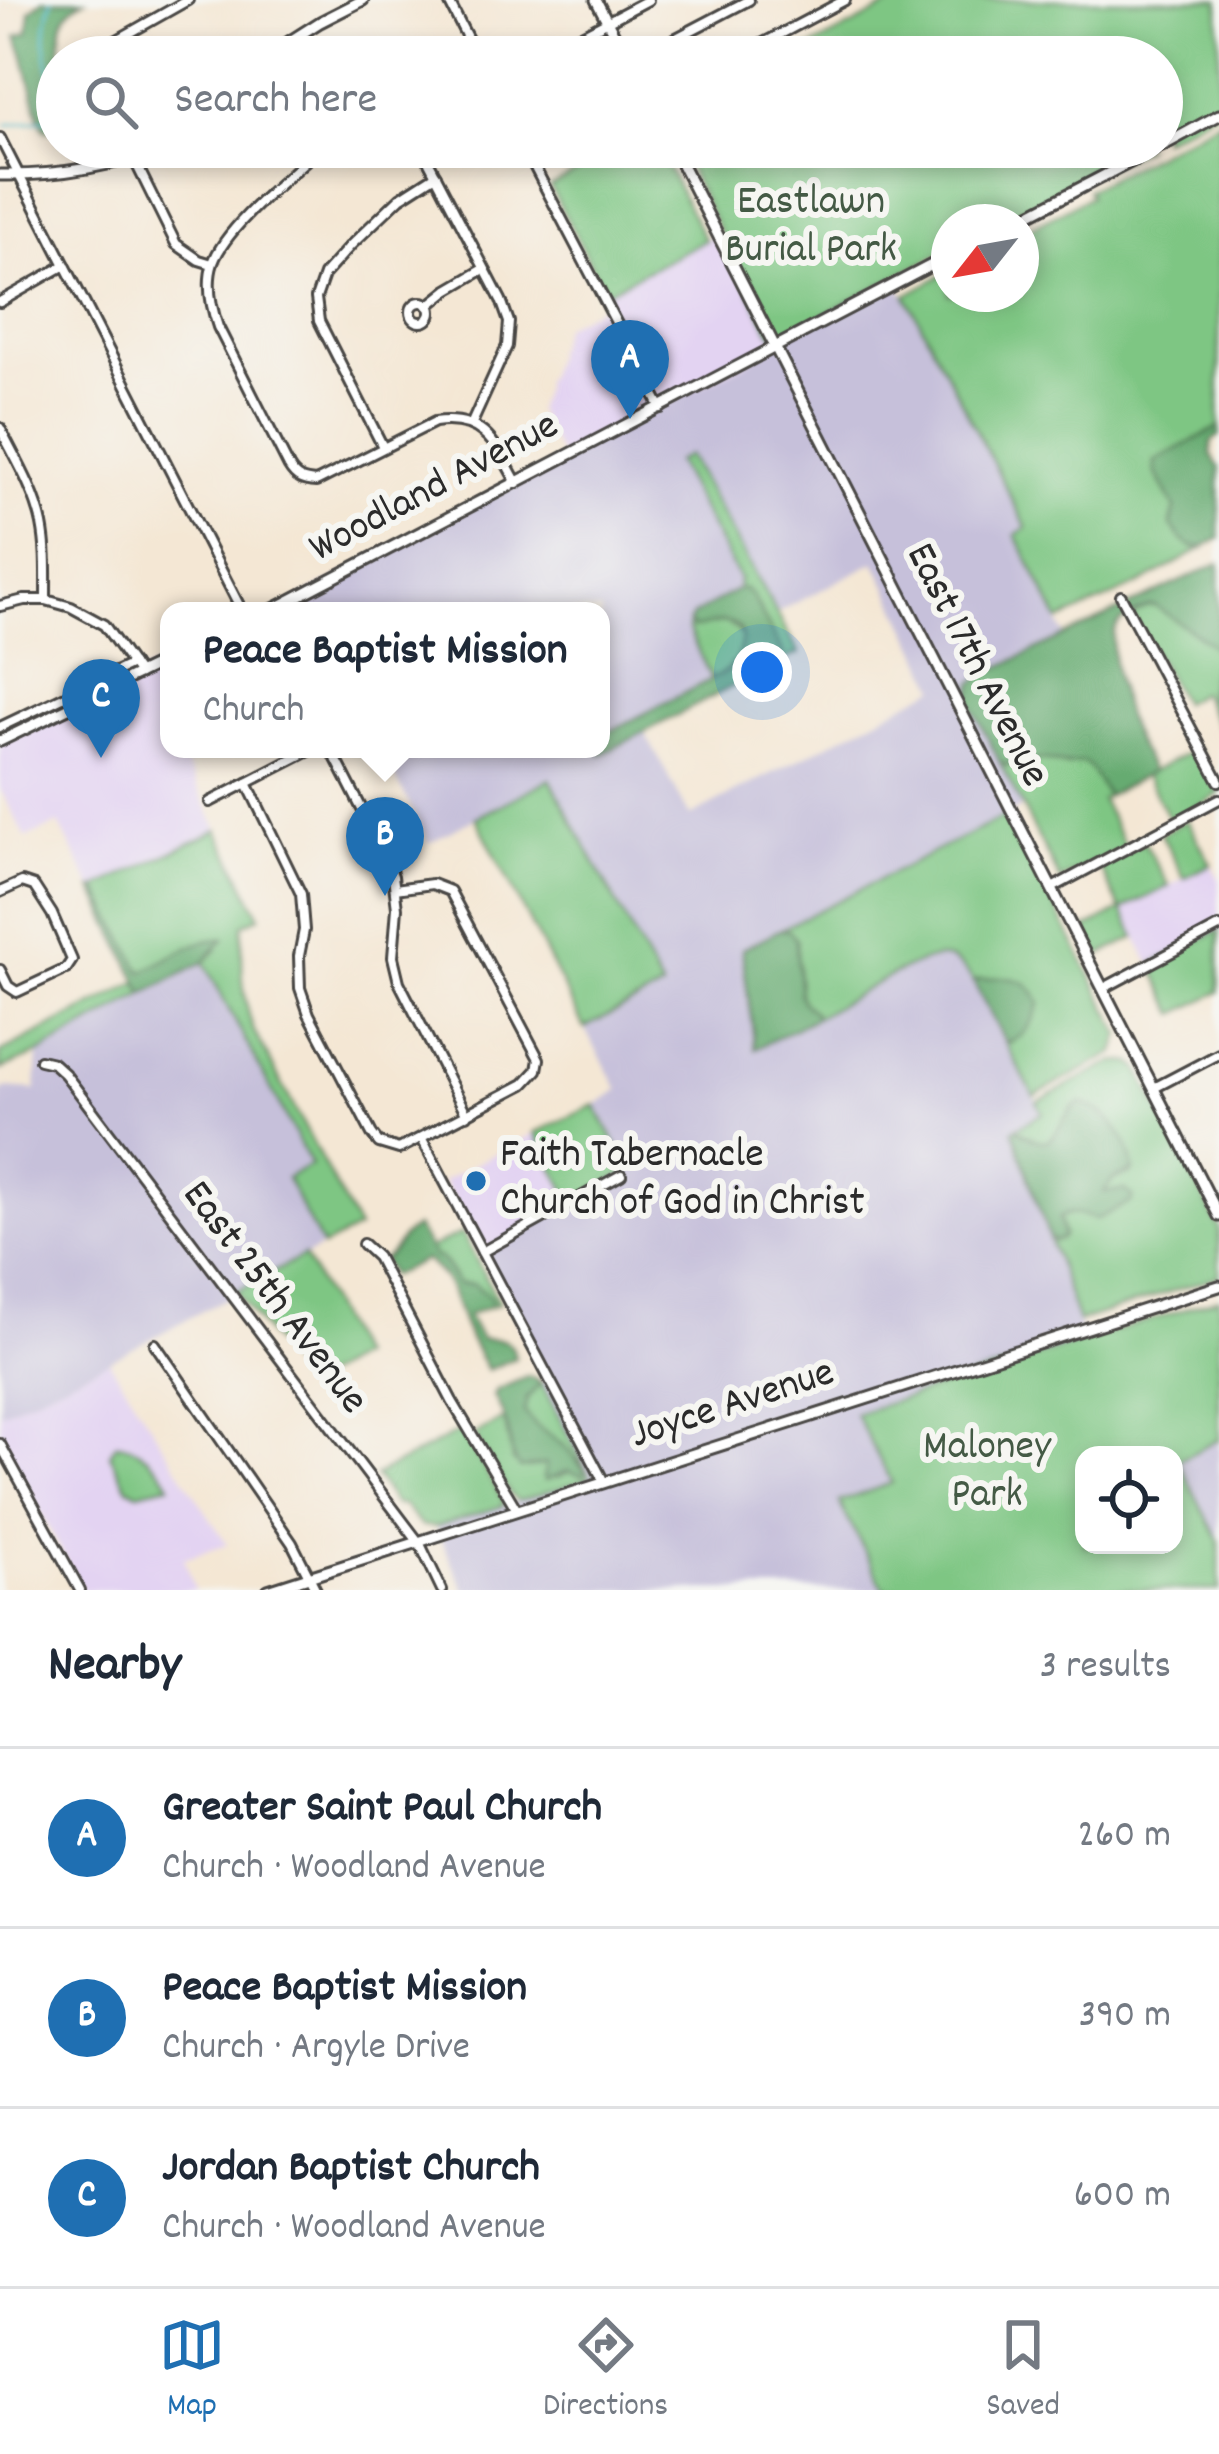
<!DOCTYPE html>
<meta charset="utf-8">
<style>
:root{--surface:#fff;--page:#f2f2f3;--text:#1f2937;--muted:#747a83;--line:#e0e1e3;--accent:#1f6fb2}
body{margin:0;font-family:Dekko,sans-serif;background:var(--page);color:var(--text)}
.controls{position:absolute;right:36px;bottom:36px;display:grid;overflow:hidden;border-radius:24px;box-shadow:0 6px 18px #0003}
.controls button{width:108px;height:108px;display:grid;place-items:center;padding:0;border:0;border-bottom:3px solid var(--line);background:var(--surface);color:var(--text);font:60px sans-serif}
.compass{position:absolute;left:931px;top:204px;width:108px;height:108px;border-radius:50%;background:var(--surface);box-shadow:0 6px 18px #0003;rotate:239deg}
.you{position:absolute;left:762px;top:672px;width:42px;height:42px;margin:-30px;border:9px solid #fff;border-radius:50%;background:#1a73e8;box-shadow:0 0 0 18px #1a73e833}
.badge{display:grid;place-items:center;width:78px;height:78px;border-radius:50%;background:var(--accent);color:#fff;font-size:39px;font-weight:700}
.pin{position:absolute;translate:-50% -99px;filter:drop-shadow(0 3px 6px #0008)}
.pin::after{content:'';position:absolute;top:63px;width:42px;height:36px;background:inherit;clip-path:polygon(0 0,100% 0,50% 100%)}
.popup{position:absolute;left:160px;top:602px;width:450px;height:156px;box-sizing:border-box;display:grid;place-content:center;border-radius:24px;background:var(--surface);filter:drop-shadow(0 3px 9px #0005);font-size:39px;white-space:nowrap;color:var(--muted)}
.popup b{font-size:45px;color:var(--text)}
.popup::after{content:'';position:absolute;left:50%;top:100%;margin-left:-24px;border:24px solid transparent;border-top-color:var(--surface)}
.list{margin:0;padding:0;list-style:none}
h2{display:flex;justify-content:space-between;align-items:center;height:156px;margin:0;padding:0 48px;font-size:51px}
h2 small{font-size:39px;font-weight:400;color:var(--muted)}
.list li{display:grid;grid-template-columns:78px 1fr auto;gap:36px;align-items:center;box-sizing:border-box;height:180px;padding:0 48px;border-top:3px solid var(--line)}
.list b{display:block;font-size:45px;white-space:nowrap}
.list p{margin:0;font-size:39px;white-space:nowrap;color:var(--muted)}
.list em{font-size:39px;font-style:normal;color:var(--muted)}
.icon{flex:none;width:66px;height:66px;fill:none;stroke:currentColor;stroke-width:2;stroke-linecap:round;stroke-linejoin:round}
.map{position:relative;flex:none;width:1219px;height:1590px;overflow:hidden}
.search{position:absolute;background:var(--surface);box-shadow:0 6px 18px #0003;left:36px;right:36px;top:36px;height:132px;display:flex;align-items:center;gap:30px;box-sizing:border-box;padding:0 42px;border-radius:66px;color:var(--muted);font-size:45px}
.sheet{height:696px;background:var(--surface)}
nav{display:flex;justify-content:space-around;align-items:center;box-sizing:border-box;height:168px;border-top:3px solid var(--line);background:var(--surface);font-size:33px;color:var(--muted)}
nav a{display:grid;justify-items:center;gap:6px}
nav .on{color:var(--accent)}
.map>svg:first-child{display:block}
.built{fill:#e3d3f2}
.industrial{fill:#c6c0da}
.green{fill:#7ec683;stroke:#547857;stroke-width:3;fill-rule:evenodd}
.forest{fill:#66ab71;stroke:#486b4e;stroke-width:3}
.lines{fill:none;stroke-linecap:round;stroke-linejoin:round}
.stream{stroke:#52bdcc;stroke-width:3}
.minor-casing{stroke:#494744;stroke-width:14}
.tertiary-casing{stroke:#494744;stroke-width:15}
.minor{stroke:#fff;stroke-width:8}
.tertiary{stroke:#fff;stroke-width:9}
.poi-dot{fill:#1f6fb2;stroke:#f6f6f2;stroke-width:4.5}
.labels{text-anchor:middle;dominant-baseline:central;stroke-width:12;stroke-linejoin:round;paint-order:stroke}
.park-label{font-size:42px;fill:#445a45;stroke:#f6f6f2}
.street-label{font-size:42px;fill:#2b2b2b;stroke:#f6f6f2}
.poi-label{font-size:42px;fill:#2b2b2b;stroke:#f6f6f2;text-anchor:start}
</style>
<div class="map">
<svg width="1219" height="1590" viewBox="0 0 1219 1590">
<rect width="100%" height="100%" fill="#f6f6f2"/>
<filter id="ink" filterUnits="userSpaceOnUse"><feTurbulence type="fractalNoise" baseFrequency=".00833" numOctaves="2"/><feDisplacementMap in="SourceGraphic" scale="24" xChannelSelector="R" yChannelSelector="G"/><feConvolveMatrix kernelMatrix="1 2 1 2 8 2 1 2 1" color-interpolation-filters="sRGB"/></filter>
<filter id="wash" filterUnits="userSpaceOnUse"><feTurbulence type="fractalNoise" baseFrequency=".004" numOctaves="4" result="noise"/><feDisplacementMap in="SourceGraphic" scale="48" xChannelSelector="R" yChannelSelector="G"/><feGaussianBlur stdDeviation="2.7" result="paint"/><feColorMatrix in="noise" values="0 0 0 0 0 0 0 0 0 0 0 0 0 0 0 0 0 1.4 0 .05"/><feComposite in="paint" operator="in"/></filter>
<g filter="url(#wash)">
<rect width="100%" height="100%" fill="#f4e7d4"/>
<g class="built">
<path d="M720,232L769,328L776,336L774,348L562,459L536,410L563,326L605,304L601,294Z"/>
<path d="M169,660V749H196L182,756L218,830L93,889L59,824L26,838L0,789V741Z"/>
<path d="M1211,864L1219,879V930L1151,965L1122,911Z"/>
<path d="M535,1133L572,1202L480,1251L443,1181Z"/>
<path d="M109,1361L227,1544L184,1558L195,1590H82L0,1436V1413Z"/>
</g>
<g class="industrial">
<path d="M895,277L1028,529L1016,536L1065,636L983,675L970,695L971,702L1023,807L742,949L755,1048L912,966L937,958L951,959L966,968L1043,1113L1013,1130L1084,1341L856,1414L893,1484L839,1503L885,1590H465L435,1527L585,1480L588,1468L541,1383L548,1380L480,1251L630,1171L595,1105L619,1090L584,1028L661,988L550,779L429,843L381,749H595L602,754L645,733L690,816L937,687L875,562L777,613L688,455L676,462L739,580L738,589L692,616L689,622L688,630L710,676L709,682L601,736V611H309L301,597L773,349L776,336H783Z"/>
<path d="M204,962L311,1166L286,1179L322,1247L109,1361L0,1413V1092L7,1088L36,1090L38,1054Z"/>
<path d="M1219,1439V1556L1211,1524L1178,1460Z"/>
</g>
<g class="green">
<path d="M901,0H1219V109L1162,139V57H793Z"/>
<path d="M1219,120V427L1155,462V471L1175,508L1171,524L1192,547L1203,548L1140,584L1059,621L1016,535L1027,528L906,295L949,271V294H1021V233L1090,196L1087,190Z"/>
<path d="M622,147H657L705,240L605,292L550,187Z"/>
<path d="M677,147H1146L1002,222H949V249L783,336H776L769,329Z"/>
<path d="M688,455L799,653L780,662L783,653L745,589H738L739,579L676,462Z"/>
<path d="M1149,606H1155L1211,644L1216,652L1206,703L1200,693L1182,703L1132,615Z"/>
<path d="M689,622L693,628L725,622C763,640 731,669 709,682L710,676L688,629Z"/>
<path d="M1197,748L1219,794L1171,823L1145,775Z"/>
<path d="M1044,760L1067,766L1080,761L1088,765L1107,796L1101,800L1126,847L1060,880L1000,763L1007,766Z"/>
<path d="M550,779L662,989L584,1028L476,818Z"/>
<path d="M1008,815L1121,1034L1115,1053L1034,1096L1005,1042L1011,1043L977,980L974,983C966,969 955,956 937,958C909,961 843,1003 815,1018V1014L803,1002L800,995L796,940L779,930Z"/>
<path d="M1187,820L1211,864L1184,878L1161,834Z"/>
<path d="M218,830L260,916L243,925C241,963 241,995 254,1031L358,1229L322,1247L286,1178L311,1165L204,962L217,950L195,946L142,973L97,888Z"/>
<path d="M1144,842L1169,886L1122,910L1136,937L1099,956L1085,929L1121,910L1099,866Z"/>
<path d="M1219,930V992L1176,1014L1151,965Z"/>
<path d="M138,982L144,994L38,1054L0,1070V1053Z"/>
<path d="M1116,1061L1132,1063L1139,1069L1219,1228V1276L1078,1322L1049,1238L1054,1240L1063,1235L1058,1218C1070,1211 1076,1210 1088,1217L1131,1202L1124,1190L1107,1193L1104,1189L1113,1179L1130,1174L1072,1108C1051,1139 1052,1154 1016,1128L1043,1113L1037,1102Z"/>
<path d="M595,1105L630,1170L572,1202L535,1133Z"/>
<path d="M462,1233L499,1303L492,1306L491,1298L474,1284H458L446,1263L435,1258L430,1248Z"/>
<path d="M304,1256L358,1357L306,1386L236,1292Z"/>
<path d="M1219,1298V1439L1178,1461L1219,1541V1590H885L839,1502L892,1483L855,1414ZM1084,1455H1174V1545H1084Z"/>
<path d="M541,1383L590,1476L585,1480L518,1501L511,1496L474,1435L504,1419L513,1461L528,1468L547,1464L546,1471L557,1477L583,1466L564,1446L535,1428L524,1411L527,1398Z"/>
<path d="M462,1430L503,1501V1506L435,1527L421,1526L403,1505H395L375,1476Z"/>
<path d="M116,1444C138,1443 161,1467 170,1485L138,1492L128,1488L110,1454Z"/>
</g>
<g class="forest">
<path d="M43,0H84C57,15 62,28 60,57H57V131L45,129L40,121L23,53L16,36L28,32L30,11Z"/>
<path d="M1219,427V436L1212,441L1211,454L1219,468V539C1195,552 1186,549 1171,525L1175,508L1155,471V461Z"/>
<path d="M1219,563V729L1206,703L1216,652L1211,644L1155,606H1149C1139,611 1124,617 1117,626C1104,642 1125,719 1134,738C1139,750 1148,759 1151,772L1107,796L1088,765L1083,762C1061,767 1061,761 1042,760C1027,759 1015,767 1000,763L970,702L973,683L983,675Z"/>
<path d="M738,589H745L753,597L783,654L780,662L602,754L595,749H601V736L731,669C739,655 754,623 723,622C713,622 704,628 693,628L689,622L692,616Z"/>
<path d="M97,888L142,972C167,961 196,937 224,939L204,962L144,994L93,889Z"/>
<path d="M779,930H789L796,940L800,995L803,1003L815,1014V1018L755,1049L742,949Z"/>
<path d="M1000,977C1021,979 1033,982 1040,1004C1033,1021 1025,1041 1005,1042L974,983L976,980Z"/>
<path d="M1080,1103C1111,1110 1130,1141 1134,1171L1113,1179L1104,1192L1125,1190L1133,1197L1131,1202L1097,1219C1081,1216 1074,1208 1059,1218L1063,1235L1061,1239L1054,1241L1049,1238L1013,1130L1016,1128C1062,1161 1049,1125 1080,1103Z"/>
<path d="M416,1227L435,1257L441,1258L458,1284H474L491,1298L492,1306L467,1315L481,1339C499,1339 513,1337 515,1358L487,1370C478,1353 466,1335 460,1316C452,1291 447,1276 425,1260L391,1276L382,1260C401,1248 394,1239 416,1227Z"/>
<path d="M529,1376L541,1383L527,1398L524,1411C536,1431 548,1432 564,1447C571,1454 578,1463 585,1471L583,1476L567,1471L546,1480L543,1478L546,1464L520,1468C508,1453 512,1443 507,1426C504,1415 498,1405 494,1395L497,1390Z"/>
</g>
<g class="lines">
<g class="stream">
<path d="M52,0C40,36 46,61 57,96"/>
<path d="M6,125L57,118"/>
</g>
</g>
</g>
<g filter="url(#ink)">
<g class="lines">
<defs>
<g id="minor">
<path d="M448,0L477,57"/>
<path d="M87,57L188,0"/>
<path d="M540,57L648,0"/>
<path d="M640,57L749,0"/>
<path d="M737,57L845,0"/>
<path d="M0,138L242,611"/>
<path d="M128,147L176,244L199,260L212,264"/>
<path d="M321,147C291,175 226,226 213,263C206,284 211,307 218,327L289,467C296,479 303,481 316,482L435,422C484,415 496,445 517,483"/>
<path d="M421,147L501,300L509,322L507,346L472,423"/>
<path d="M524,147L661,408"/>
<path d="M533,164L566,147"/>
<path d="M0,302L65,265"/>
<circle cx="421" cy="312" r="10"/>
<path d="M428,306L448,290L484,269"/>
<path d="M0,428C15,458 35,490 42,524C47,549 46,574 46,600"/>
<path d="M383,447L319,321L316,298L324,275L351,245L400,198L436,175"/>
<path d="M1121,596L1219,781"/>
<path d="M0,606L24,600H46L71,607L104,625L139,674"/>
<path d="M0,727L132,664"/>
<path d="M331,749L386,856L393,876L397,908L393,957L399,982L467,1115"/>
<path d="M247,783L301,894L304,930L299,956L300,988L309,1014L372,1134L379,1143L399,1149L524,1084L537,1070L539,1059L450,891L432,884L395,889"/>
<path d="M210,802L313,749"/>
<path d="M1052,888L1219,799"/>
<path d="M0,892L22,882L34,886L52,914L72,960L66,969L17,992L8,986L0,970"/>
<path d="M1104,988L1219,927"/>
<path d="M40,1060L53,1063L65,1074L420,1544L442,1590"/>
<path d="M1154,1088L1219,1054"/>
<path d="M422,1139L604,1482"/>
<path d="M363,1244L377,1257L452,1401L517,1510"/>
<path d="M482,1252L621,1175"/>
<path d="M155,1344L292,1543L316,1590"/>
<path d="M0,1444L80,1590"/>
</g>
<g id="tertiary">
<path d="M596,0L626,57"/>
<path d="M265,57L320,22L363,0"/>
<path d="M1162,146L1219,115"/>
<path d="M673,147L1219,1216"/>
<path d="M0,175C58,176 111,167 166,147"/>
<path d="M1015,222L1159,147"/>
<path d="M270,611L949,256"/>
<path d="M0,741L169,659"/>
<path d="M268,1590L1219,1286"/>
</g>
</defs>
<use href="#minor" class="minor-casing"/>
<use href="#tertiary" class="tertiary-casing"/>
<use href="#minor" class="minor"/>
<use href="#tertiary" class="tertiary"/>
</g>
</g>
<circle class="poi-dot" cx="476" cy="1181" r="12"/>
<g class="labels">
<g class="park-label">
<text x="811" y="204">Eastlawn<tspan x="811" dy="48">Burial Park</tspan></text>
<text x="987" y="1449">Maloney<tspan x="987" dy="48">Park</tspan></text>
</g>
<g class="street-label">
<text transform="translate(435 489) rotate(-28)">Woodland Avenue</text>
<text transform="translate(975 666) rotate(63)">East 17th Avenue</text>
<text transform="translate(273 1299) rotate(53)">East 25th Avenue</text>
<text transform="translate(733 1406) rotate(-18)">Joyce Avenue</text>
</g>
<g class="poi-label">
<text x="500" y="1157">Faith Tabernacle<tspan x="500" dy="48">Church of God in Christ</tspan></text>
</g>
</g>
</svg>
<div class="controls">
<button><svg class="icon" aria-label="locate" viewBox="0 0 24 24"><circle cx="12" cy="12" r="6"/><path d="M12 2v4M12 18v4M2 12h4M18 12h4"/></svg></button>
</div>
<svg class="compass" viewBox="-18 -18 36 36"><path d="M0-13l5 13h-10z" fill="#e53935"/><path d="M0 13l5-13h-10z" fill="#747a83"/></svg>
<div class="you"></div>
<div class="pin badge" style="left:630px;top:419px">A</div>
<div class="pin badge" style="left:385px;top:896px">B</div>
<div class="popup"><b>Peace Baptist Mission</b>Church</div>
<div class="pin badge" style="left:101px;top:758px">C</div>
<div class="search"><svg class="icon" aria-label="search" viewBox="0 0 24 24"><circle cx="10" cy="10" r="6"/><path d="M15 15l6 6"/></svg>Search here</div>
</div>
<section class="sheet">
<h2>Nearby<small>3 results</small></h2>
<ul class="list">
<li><span class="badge">A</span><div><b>Greater Saint Paul Church</b><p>Church · Woodland Avenue</p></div><em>260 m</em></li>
<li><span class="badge">B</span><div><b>Peace Baptist Mission</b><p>Church · Argyle Drive</p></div><em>390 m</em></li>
<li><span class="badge">C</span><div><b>Jordan Baptist Church</b><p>Church · Woodland Avenue</p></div><em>600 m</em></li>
</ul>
</section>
<nav>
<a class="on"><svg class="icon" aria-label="map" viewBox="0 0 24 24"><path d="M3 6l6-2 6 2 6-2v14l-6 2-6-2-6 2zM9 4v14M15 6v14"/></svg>Map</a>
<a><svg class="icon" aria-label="directions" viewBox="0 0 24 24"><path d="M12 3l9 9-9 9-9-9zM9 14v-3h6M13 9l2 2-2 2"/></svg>Directions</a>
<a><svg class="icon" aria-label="saved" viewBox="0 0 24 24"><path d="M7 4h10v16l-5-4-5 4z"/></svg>Saved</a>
</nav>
